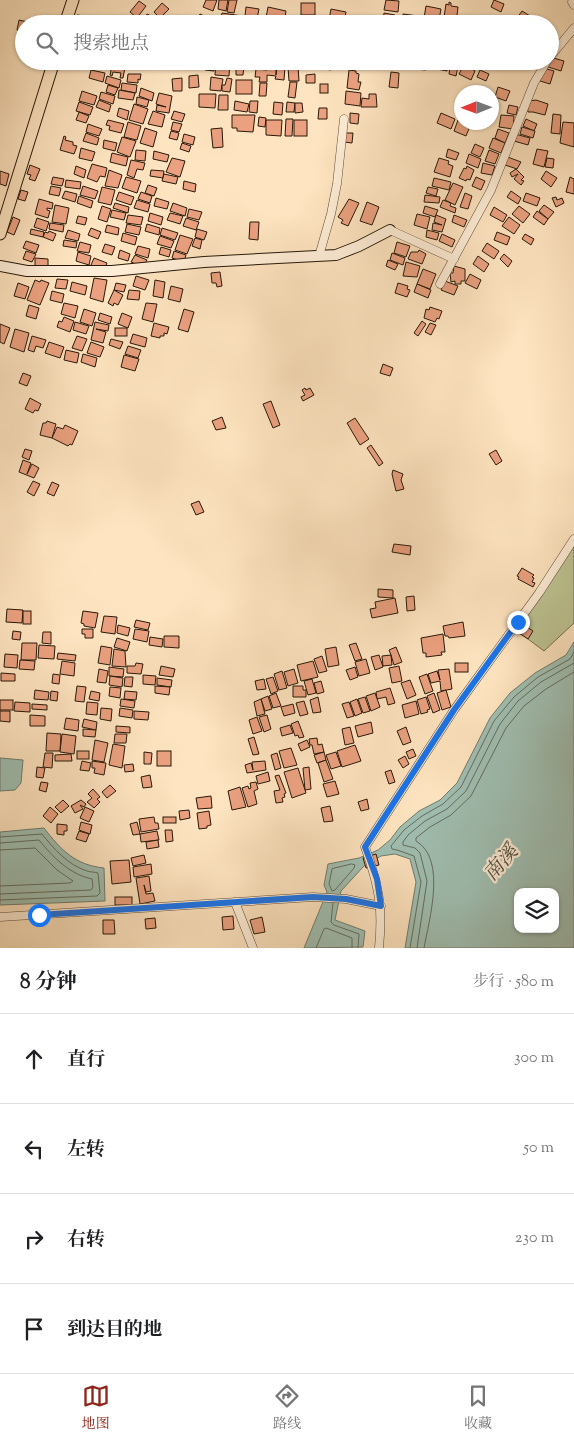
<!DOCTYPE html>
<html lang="zh">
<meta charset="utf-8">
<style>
:root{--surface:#fff;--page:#f6f6f6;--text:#202124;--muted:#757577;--line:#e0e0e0;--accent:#8f2418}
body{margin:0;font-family:"Sorts Mill Goudy","Noto Serif SC",serif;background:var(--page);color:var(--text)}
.controls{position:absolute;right:15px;bottom:15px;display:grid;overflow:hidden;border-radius:10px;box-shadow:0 1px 4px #0004}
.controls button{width:45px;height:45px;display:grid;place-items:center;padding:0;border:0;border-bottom:1px solid var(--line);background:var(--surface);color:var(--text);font:25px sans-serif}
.compass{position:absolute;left:454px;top:85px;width:45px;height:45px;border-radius:50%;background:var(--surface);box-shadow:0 1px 4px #0004;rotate:269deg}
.stop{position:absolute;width:15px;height:15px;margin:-11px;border:4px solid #1a73e8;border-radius:50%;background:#fff}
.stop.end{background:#1a73e8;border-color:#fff;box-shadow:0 1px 5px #0008}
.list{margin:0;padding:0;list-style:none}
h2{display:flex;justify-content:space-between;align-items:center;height:65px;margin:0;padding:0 20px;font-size:21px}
h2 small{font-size:16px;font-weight:400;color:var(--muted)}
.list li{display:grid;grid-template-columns:32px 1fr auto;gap:15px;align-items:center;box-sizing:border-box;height:90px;padding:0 20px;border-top:1px solid var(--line)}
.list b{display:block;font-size:19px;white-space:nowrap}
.list em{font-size:16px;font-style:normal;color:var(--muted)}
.icon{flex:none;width:28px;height:28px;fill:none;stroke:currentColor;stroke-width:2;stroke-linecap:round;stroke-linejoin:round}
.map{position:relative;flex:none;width:574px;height:948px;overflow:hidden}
.search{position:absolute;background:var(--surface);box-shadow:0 1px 4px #0004;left:15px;right:15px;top:15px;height:55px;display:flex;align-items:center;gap:12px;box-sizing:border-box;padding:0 18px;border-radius:28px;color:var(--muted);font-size:19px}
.sheet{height:425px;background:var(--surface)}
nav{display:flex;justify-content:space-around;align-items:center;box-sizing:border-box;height:70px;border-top:1px solid var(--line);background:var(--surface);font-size:14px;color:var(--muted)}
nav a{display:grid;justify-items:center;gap:2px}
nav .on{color:var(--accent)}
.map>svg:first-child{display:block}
.green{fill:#bec493;stroke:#736e4e}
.water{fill:#a0bfb2;stroke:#707c6e;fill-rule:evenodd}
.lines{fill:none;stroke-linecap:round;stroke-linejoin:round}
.shore{stroke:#646c5e;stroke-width:1}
.building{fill:#eba180;stroke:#281809}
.street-casing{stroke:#5e4b37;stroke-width:9}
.secondary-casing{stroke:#281809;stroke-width:12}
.primary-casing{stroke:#281809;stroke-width:13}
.street{stroke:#feedd6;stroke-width:8}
.secondary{stroke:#feedd6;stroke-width:10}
.primary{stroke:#fee4c0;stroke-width:11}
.route{stroke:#1a73e8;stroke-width:6}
.labels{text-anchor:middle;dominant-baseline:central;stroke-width:4.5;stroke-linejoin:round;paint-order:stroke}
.water-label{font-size:20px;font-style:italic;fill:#525244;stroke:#feedd6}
</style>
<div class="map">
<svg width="574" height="948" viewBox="0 0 574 948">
<rect width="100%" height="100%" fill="#fee4c0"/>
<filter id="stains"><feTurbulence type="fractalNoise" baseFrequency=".004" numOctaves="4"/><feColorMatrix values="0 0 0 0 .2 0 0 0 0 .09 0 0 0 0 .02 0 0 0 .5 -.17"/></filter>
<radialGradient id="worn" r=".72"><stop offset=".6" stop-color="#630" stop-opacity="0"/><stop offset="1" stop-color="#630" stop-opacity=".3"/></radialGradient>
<path class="green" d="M574,543V623L544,651L516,630Z"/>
<g class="water">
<path d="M574,642V948H405L416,882L410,859L395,854L381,856L364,866L341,891L335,920L365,931L363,947L304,948L327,892L324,885L328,864L359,858L378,850L390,840L400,827L419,811L440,800L457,783L490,718L510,693L535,673L566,655ZM518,892H555V929H518Z"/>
<path d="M0,758L23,760L21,783L15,790L0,791Z"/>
<path d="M44,828C61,850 75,865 104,868L105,901L0,905V832Z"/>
</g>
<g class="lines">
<g class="shore">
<path d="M0,837L42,834C54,849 68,865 87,871C90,872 95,872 98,873L100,893L97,896L0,900"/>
<path d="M0,843L39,840C53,857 69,874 92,879L93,887L91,890L0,894"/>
<path d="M0,850L35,848L57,870L73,881L70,883L0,886"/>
<path d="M352,864L355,865L354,868L335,890L332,891L329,884L332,869Z"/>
<path d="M333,903L331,922L334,925L359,934L358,948"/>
<path d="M316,948L324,929L326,928L352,938V948"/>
<path d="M410,948L421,882L414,856L397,850L392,849L391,846L404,830L422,816L443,804L461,787L494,721L514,697L538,677L570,659L574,652"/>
<path d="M417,948L427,881L420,853L415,848L403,845V842L408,835L425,821L447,809L466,791L500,724L518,701L541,682L574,663"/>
<path d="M424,948C429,920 447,859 416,841V838L430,827L451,815L471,796L506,728L524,706L546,689L574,672"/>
</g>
</g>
<g class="building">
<path d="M206,0H217L213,11L203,7Z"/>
<path d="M219,0H228L226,11L218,9Z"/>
<path d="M229,0H237L234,13L227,12Z"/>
<path d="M386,0L399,1L398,12L384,10Z"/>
<path d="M494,0L504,4L501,12L491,7Z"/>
<path d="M139,1L146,6L137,18L130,12Z"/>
<path d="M449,2L451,3V6L458,7L456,24H443L446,4L449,5Z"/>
<path d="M162,3L169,9L160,18L154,12Z"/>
<rect x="301" y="3" width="14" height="12"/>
<path d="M426,6L441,9L439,20L424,18Z"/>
<path d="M246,7L259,9L257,19L245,16Z"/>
<path d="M268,7L286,11L284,24L265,23Z"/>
<path d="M331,9L346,12L344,22L329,20Z"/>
<path d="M522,11L535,19L532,24H519L515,21Z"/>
<path d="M222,13L242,16L241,24H224L225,19H221Z"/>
<path d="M384,13L395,15L394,22L383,21Z"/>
<path d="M147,14L161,21L159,24H152L144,20Z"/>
<path d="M200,14L206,17L203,24H195Z"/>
<path d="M403,14L418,16L417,24L399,23L400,19H403Z"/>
<path d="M77,15L85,16L84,22L88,24H75Z"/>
<path d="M460,16L472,18V24H459Z"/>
<path d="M19,20L32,23V24H24V32L17,30Z"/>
<path d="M550,57L564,61L561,71L545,66Z"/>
<path d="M113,61L126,62L123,78H120L121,73L113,72L112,76L110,75Z"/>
<path d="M206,61H214V71L205,70Z"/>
<path d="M216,61H230L229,76L215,75Z"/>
<path d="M317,61L332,63L331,70L317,68Z"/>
<path d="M416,61L427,62L426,70L415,69Z"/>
<path d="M439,61H449L447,71L437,69Z"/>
<path d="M451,61H459L456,76L449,74Z"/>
<path d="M466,61L472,63L470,68L475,71L471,80L459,74Z"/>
<path d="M491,61L502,62L500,69L489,66Z"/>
<path d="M267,65H276V75L277,65L285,66L284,80L275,79L276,76L267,75V82H259L260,77H255L256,69L267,70Z"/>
<path d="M236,66H244L243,75H236Z"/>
<path d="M298,66L299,81H289L288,67Z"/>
<path d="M540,67L554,71L550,84L537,80Z"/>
<path d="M91,70L105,73L103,82L89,78Z"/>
<path d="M349,70L356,71V73L359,74L358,82H361L359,90L347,88Z"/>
<path d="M480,70L489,74L486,81L477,77Z"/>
<path d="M391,72L399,73L398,88L389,87Z"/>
<path d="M128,74H141L140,80L138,79V83L127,82Z"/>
<path d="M315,74V83H306V75Z"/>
<path d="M198,75L199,87L189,88V76Z"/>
<path d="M107,76L121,80L119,88L105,83Z"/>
<path d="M211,77L223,79L221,91L210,90Z"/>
<path d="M182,78V91H173L172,79Z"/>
<path d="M227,78L232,79L230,92L222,91V85H225Z"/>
<rect x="236" y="80" width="16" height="14"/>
<path d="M290,82H297L295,98L288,97Z"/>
<path d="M122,83L137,85L136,93L121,90Z"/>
<path d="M260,83H267L266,96H259Z"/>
<rect x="320" y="84" width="8" height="9"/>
<path d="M108,85L118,88L115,95L106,92Z"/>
<path d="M498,87L510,91L506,101L495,97Z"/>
<path d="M141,88L154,93L152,101L139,96Z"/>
<path d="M119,90L135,93L133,100L118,98Z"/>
<path d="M82,91L97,96L94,105L79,101Z"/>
<path d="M346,91L361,93L360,106L345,104Z"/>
<path d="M101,92L115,96L113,104L99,99Z"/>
<path d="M159,93L172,96L169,113L156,111L157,105L166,107L156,104Z"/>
<path d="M199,94H216L215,108L199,107Z"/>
<path d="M369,94H376L377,107H361L362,98L369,99Z"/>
<path d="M219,95H228V110H218Z"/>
<path d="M137,97L149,100L147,107L136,104Z"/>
<path d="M99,100L111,105L109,112L96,107Z"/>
<path d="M536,100L548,104L545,115L533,112H528L527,104H530L529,101Z"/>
<path d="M235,101L249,104L247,112L234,110Z"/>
<path d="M250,101H258L257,113L249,112Z"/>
<path d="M79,102L93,107L90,115L76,111Z"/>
<path d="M274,102L283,103L282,115L273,114Z"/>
<path d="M287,102L295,103L294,112H286Z"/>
<path d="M295,103H302L303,112L295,113Z"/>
<path d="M134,104L148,109L143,124L129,120Z"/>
<path d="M509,105L518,107L516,115L507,113Z"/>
<path d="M119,108L129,111L127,120L117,116Z"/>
<path d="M319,108H327V119H318Z"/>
<path d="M153,111L165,115L162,127L148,124Z"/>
<path d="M174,111L185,114L182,122L171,119Z"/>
<path d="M79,112L89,116L86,123L76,120Z"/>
<path d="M350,113L359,114L358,124L350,123Z"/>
<path d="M441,113L455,119L451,129L437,123Z"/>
<path d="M553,114L561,115L560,134L551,133Z"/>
<path d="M232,115H255L253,132L237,131V128H232Z"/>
<path d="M501,115L514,116L513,129L499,127Z"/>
<path d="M259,117L266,118L265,127L258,126Z"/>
<path d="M286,119H293L292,136H285Z"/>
<path d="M526,119L537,124L534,131L523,126Z"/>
<path d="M108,120L124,124L121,133L109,130L110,126L106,125Z"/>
<path d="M266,120H282L281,136L266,135Z"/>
<rect x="294" y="120" width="13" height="16"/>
<path d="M458,120L471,124L466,136L454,131Z"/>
<path d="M128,122L141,126L137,140L124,137Z"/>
<path d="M173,122L182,124L179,132L171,130Z"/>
<path d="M563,122L574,123V147L560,143Z"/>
<path d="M88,124L102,129L99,136L86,132Z"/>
<path d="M522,127L535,131L533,138L520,134Z"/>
<path d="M145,128L157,132L153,147L140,143Z"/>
<path d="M222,128L223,147L213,148L211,129Z"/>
<path d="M498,129L509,133L505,143L495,138Z"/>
<path d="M171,131L179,133L177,140L169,138Z"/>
<path d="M86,133L99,138L97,145L83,141Z"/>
<path d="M345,133H353L352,143L344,142Z"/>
<path d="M184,134L195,137L193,145L182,142Z"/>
<path d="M515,134L530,138L528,145L514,141Z"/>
<path d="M64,136L66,137L65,140L73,142V145L77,146L74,154L60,150Z"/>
<path d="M122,137L136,141L130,157L117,152Z"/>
<path d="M493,138L505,143L501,153L489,148Z"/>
<path d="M104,140L117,143L115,151L103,148Z"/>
<path d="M182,143L191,146L189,152L180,149Z"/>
<path d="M475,144L484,148L480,157L471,153Z"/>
<path d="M81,148L95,152L92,161L79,158Z"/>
<path d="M448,149L459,153L456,160L446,157Z"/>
<path d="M537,149L548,151L544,167L533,164Z"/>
<path d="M136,150L146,151L145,161L135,160Z"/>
<path d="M489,150L499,154L495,164L485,161Z"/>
<path d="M154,151L169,155L167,162L153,159Z"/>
<path d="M112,153L128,157L126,166L110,162Z"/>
<path d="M469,154L481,159L478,168L466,163Z"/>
<path d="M505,156L521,162L517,169L502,164Z"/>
<path d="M172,158L185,161L180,177L166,172Z"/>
<path d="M439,158L449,161L448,164L453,166L450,177L434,172Z"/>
<path d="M547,158L554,159L553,168L545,167Z"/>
<path d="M131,160L145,163L143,170L137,169L134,178L127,175Z"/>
<path d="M483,163L495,166L492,175L481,173Z"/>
<path d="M92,164L107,168L105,177L100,176L97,182L87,178Z"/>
<path d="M30,165L40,169L35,181L29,179L31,175L27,174Z"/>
<path d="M76,166L86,170L84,178L74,174Z"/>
<path d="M467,166L474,170L470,180L467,179L466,181L459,178L464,168L466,169Z"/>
<path d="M516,169L524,177L521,180L524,181L521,185L514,179L518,174L512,177L510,173Z"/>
<path d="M109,170L122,175L118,188L105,186Z"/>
<path d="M151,170L164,171L163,178L150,176Z"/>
<path d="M0,171L9,174L6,186L0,184Z"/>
<path d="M546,171L557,178L551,187L541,179Z"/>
<path d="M164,174L178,177L176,184L162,181Z"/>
<path d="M53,177L64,179L62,186L51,184Z"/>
<path d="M126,177L141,181L137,193L122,188Z"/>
<path d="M476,177L485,181L481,190L472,186Z"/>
<path d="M570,177L574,179V194L566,192Z"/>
<path d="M434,178L451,182L449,190L432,186Z"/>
<path d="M66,180L81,182L80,189L65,187Z"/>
<path d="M184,181L196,184L195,192L183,189Z"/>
<path d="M453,183L463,187L455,205L445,200Z"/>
<path d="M148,185L157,188L154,196L145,193Z"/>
<path d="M51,186L61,188L59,196L49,194Z"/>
<path d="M83,186L98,191L95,199L80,195Z"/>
<path d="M102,187L115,190L111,205L98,202Z"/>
<path d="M428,187L438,189L436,196L426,193Z"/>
<path d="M21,190L28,192L25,201L18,199Z"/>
<path d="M65,191L77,194L75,202L62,198Z"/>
<path d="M511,191L521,198L518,204L507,197Z"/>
<path d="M119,192L134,197L131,205L116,200Z"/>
<path d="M141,192L152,196L150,203L138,199Z"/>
<path d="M465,193L472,196L468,209L460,207Z"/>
<path d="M526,193L540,198L537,206L523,201Z"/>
<path d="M425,195L440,197L439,203L424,202Z"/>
<path d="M79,196L93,201L91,208L77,203Z"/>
<path d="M556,197L557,200L562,198L564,203L556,207L552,198Z"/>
<path d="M156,198L169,202L167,209L154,206Z"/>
<path d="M39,199L53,203L52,209L47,208V210L50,211L48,218L35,214Z"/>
<path d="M349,199L359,203L348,226L341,223L343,220L338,217Z"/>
<path d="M137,200L150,204L148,212L134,208Z"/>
<path d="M443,200L451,203L450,206L456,208L455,213L440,207Z"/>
<path d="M367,202L379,207L372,225L360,221Z"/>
<path d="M115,203L129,207L128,213L113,208Z"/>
<path d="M173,203L187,208L185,216L170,211Z"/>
<path d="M55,205L69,208L66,224L52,222Z"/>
<path d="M544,205L554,212L548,219L539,211Z"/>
<path d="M102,206L111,209L107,222L98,219Z"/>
<path d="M425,206L438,210L435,217L423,213Z"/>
<path d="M519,206L530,214L523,223L512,214Z"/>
<path d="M494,207L507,215L503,222L490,215Z"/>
<path d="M189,209L202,212L199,220L187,217Z"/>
<path d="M112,210L126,213L124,220L110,217Z"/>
<path d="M537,211L548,219L544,225L533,217Z"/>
<path d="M150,213L163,217L161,225L148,221Z"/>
<path d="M170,213L183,216L180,224L167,220Z"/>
<path d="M417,214L430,217L427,229L414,225Z"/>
<path d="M128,215L143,217L141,225L126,223Z"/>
<path d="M436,215L446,219L442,232L432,230L433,223L442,225L434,222Z"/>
<path d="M454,215L467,220L464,227L452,222Z"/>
<path d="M78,216L87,218L85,225L76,223Z"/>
<path d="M13,217L20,220L14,235L7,232Z"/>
<path d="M509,217L520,225L514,234L502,226Z"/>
<path d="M37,218L49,222L46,231L34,227Z"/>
<path d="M186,218L199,222L196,230L183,226Z"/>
<path d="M250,222H259L258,240L249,239Z"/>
<path d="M50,223L64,225L63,232L49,229Z"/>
<path d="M127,224L141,227L139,235L125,232Z"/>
<path d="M147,224L160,228L159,235L145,231Z"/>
<path d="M107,225L119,228L118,235L105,232Z"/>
<path d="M91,228L101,232L98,239L88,235Z"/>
<path d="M162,228L178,233L175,240L160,235Z"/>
<path d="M31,229L44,232L43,237L30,234Z"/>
<path d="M197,229L207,232L204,240L195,237Z"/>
<path d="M68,230L80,234L78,241L65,238Z"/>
<path d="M427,230L439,233L437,240L426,237Z"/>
<path d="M49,231L56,234L53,241L43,237L45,232L48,233Z"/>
<path d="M497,232L510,237L507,245L494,240Z"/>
<path d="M123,233L137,237L135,245L121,241Z"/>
<path d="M442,234L455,240L452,247L439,241Z"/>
<path d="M525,234L534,239L531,245L522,239Z"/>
<path d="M180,235L193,239L187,254L175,250Z"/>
<path d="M160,236L174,241L171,248L157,244Z"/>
<path d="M195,238L202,240L200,249L192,246Z"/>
<path d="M64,240L77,242L76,248L63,246Z"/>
<path d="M26,241L39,245L36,253L23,248Z"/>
<path d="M80,242L91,245L89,253L77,251Z"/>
<path d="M397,242L410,246L406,257L394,253Z"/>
<path d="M487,243L499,251L494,259L482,251Z"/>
<path d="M105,244L115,247L112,255L102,252Z"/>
<path d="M138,246L150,249L148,258L135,254Z"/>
<path d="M161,247L171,250L169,257L159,254Z"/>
<path d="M120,250L130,254L128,261L118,258Z"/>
<path d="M419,250L426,254L422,264L408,259L411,252H418Z"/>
<path d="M26,251L36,254L32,262L23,259Z"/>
<path d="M174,251L186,255L184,262L172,258Z"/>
<path d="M78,252L91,256L89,265L76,261Z"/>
<path d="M392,253L405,258L403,265L390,260Z"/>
<path d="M504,254L512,261L508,267L500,259Z"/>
<path d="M135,255L147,260L143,267L131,262Z"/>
<path d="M478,256L489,264L484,272L473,264Z"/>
<path d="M35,258L48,259V269L35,268Z"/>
<path d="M94,258L107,263L104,270L91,265Z"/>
<path d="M388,260L398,264L395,270L386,266Z"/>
<path d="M406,262L420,266L417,277L403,276Z"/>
<path d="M454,266L465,269V281H461V284H455V281L451,282L450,273H453Z"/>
<path d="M423,269L436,274L430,289L417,284Z"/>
<path d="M220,272L222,286L217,287L216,283H212L211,273Z"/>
<path d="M470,274L481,280L477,289L465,283Z"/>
<path d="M136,276L149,280L145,290L133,286Z"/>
<path d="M94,278L107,280L103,302L90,298Z"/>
<path d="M57,279L68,280L66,289L55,288Z"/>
<path d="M35,280L40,282L41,280L49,283L40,305L27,300Z"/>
<path d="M155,280L165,282L163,298L153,296Z"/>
<path d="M445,281L458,286L454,295L441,290Z"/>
<path d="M72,282L87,286L85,295L70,291Z"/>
<path d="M18,283L29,287L25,299L14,296Z"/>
<path d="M116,283L126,285L124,292L114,290Z"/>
<path d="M398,283L408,286L407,289L410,290L407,297L395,293Z"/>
<path d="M417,284L431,290L428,298L414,292Z"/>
<path d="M171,286L183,289L180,302L168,299Z"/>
<path d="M114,290L123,295L118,305L114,303L113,306L108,303Z"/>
<path d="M129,290L140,291L139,300L127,299Z"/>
<path d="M52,291L64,294L62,303L50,300Z"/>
<path d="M64,303L78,306L75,318L61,314Z"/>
<path d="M146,303L157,304L153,322L142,319Z"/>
<path d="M29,305L39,308L36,319L26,316Z"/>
<path d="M430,307L442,311L439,319L437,318L435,322L424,318L426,309L429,310Z"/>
<path d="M84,309L96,313L92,326L80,322Z"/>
<path d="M184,309L194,312L188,332L178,329Z"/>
<path d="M100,313L112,317L110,324L98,320Z"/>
<path d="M122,313L132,317L128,328L118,324Z"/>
<path d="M64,317L74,321L70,332L57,327L59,321L62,322Z"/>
<path d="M422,321L426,324L418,336L414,333Z"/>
<path d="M75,322L89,326L86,334L73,330Z"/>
<path d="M95,322L109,325L108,331L96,329L106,332L103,343L91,340Z"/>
<path d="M154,323L169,327L167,334L164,333V336H160V338L151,336Z"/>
<path d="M430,323L436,325L431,335L425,332Z"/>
<path d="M0,324L10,328L4,344L0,342Z"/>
<rect x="115" y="328" width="12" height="8"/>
<path d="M15,329L29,333L24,352L10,347Z"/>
<path d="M133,334L147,338L145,347L130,343Z"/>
<path d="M32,336L46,340L43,348L36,346L34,352L28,350Z"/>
<path d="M77,336L87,339L82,351L72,348Z"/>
<path d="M111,339L123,342L120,349L109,345Z"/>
<path d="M49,342L64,347L60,358L45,353Z"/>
<path d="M91,342L104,347L100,357L87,353Z"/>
<path d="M128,346L141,350L138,358L125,354Z"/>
<path d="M66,350L79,353L77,363L64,360Z"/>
<path d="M83,354L97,358L95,367L81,362Z"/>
<path d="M124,355L139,359L135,371L121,367Z"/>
<path d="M383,364L393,368L390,376L380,373Z"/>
<path d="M23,373L31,376L27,386L19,383Z"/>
<path d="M305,388L306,390L310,388L314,395L303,401L301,397L305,395L302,390Z"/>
<path d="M30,398L41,404L38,411L35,410L33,413L25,409Z"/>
<path d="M271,401L280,425L273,428L263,404Z"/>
<path d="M222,417L226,428L216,430L212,421Z"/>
<path d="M355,418L369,439L360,445L347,423Z"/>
<path d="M47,421L56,424L52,438L40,435L43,423H46Z"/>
<path d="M65,425L78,431L72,445L70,444L68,446L52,438L57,427L63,429Z"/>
<path d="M371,445L383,463L379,466L367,448Z"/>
<path d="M25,449L32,451L29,460L22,457Z"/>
<path d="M496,450L502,461L496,465L489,454Z"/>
<path d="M23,460L31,463L27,474L32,464L39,468L34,478L19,472Z"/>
<path d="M393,470L403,474L401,480L404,489L396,491L392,474Z"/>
<path d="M33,481L40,484L34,496L27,492Z"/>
<path d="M52,482L59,485L54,496L47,493Z"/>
<path d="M199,501L204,512L196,515L191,504Z"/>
<path d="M394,544L411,546L410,555L392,552Z"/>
<path d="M522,568L534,575L532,577L534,578L532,582L535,583L533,587L518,579L519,577L517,576Z"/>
<path d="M378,589L393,590V598L378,597Z"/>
<path d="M414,596L415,610L407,611L406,597Z"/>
<path d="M395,598L398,613L372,618L370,609L376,608L375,602Z"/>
<path d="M7,609L23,610L22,623L6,622Z"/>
<rect x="23" y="611" width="8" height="13"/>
<path d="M83,611L98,613L95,628L84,626V624L81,623Z"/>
<path d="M104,616L117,617L115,634L101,632Z"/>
<path d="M136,620L150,623L148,630L134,627Z"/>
<path d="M463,622L465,636L449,638L448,636H445L443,626Z"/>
<path d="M118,625L130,628L128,636L117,633Z"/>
<path d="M524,625L533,631L528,639L519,633Z"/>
<path d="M82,629H93V638H85V634H82Z"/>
<path d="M135,629L149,631L147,642L133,639Z"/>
<path d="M13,631L21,632L20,640L12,639Z"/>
<path d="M43,632H51V644L42,643Z"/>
<path d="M443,634L445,652H441L442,655L426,657V653H423L421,638Z"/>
<path d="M164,636H179V648L164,647Z"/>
<path d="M150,637L163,639L162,647L149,645Z"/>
<path d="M117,638L130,642L127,651L114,647Z"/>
<path d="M22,643H37L36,660H21Z"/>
<path d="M356,643L362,659L355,661L349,645Z"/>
<path d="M39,645L55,646L54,659L38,658Z"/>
<path d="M101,646L112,648L110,665L98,663Z"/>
<path d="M336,647L339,665L328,667L325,649Z"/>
<path d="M396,647L402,662L394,665L391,655L392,665L383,666L382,656L391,655L389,650Z"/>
<path d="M114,649L125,651L126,667L112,666Z"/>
<path d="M58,653L76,655L75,661L57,659Z"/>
<path d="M5,654L18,655L17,668L4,667Z"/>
<path d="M379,655L383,667L375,670L371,657Z"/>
<path d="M322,656L327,671L319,673L314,659Z"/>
<path d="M366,659L370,673L359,676L355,662Z"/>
<path d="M20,660L35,661L34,670L19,669Z"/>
<path d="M62,661L75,663L74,676L60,674Z"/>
<path d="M313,661L318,677L301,681L297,665Z"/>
<path d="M136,663L143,664L141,674L127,673V666H135Z"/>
<rect x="455" y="663" width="13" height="9"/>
<path d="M161,666L175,669L173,677L159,675Z"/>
<path d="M399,666L402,681L392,683L389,668Z"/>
<path d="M109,667L124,669L123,677L109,676Z"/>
<path d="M355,667L358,677L350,680L346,670Z"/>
<path d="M99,669L108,671L106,683L97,682Z"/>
<path d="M294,669L298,683L288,686L284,672Z"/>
<path d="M449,669L452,689L441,691L440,681L431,683L428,674L437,671L440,680L438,670Z"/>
<path d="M282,671L287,688L279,690L274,674Z"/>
<path d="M1,673L15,674V681H1Z"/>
<path d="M53,674L60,675L59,684L52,683Z"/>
<path d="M427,674L433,691L425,694L419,677Z"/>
<path d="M143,675L156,676L155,685L143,684Z"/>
<path d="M110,676L123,678L122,687L109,685Z"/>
<path d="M125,677H133L132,687L124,686Z"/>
<path d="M273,677L278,691L271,694L266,679Z"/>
<path d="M157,678L172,680L171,687L157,685Z"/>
<path d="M264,679L266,689L257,690L255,681Z"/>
<path d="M312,679L316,693L308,695L304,681Z"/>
<path d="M410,680L416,695L407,699L401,683Z"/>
<path d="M321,681L324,692L317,694L314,683Z"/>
<path d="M77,686L86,687L84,702L75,701Z"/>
<path d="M155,686L170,687L169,695L155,693Z"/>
<path d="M293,686H303V690H306V697H293Z"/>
<path d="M110,687L121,688L120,698L109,696Z"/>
<path d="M390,688L395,703L388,705L386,697L377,699L376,692Z"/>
<path d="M35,690L49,692L48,700L34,699Z"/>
<path d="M446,690L451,707L442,710L437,693Z"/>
<path d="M51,691L58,692L57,701L50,700Z"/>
<path d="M91,691L100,693L99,701L89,699Z"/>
<path d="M125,691L137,692L136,700L124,699Z"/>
<path d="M276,693L281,706L273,708L269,696Z"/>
<path d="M375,693L380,707L371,711L366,696Z"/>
<path d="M434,693L440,710L433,713L427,696Z"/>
<path d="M268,696L272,709L265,711L261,699Z"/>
<path d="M318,697L321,712L313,713L310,700Z"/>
<path d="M365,697L370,711L363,713L358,699Z"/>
<path d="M426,697L430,709L427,710L428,712L421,714L417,700Z"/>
<path d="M121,699L135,701L134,708L120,706Z"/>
<path d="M261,699L265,714L257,716L254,702Z"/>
<path d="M357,699L362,713L355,716L350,702Z"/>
<rect x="0" y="700" width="13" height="10"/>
<path d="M304,701L308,714L300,716L296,703Z"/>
<path d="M416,701L419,714L405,718L402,705Z"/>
<path d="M15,702L30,703V712L14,711Z"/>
<path d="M87,702L98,703L97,715L86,714Z"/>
<path d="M349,702L354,716L347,718L342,704Z"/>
<path d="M32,704L47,705V710L32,709Z"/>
<path d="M293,704L295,713L284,716L281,707Z"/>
<path d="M101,708L112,709L111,721L100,719Z"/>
<path d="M120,708L133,710L132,718L119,716Z"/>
<path d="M0,711H10V722L0,721Z"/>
<path d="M134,711L149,712L148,720L134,719Z"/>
<path d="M30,715L45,716V726H30Z"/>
<path d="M267,715L271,729L264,732L259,717Z"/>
<path d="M257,717L262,731L253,734L249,720Z"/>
<path d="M66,718L79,720L78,731L64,729Z"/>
<path d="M84,719L97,722L96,730L82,727Z"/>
<path d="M298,721L304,737L299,738L298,735L295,736L291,724Z"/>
<path d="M371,722L373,733L358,737L355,726Z"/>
<path d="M290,725L293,733L282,736L280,728Z"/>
<path d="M116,726L130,727V733L116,732Z"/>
<path d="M350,727L354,743L345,745L342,729Z"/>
<path d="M406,727L411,742L403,745L397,731Z"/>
<path d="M83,729L96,730L95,737L83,736Z"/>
<path d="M47,733L61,734L60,751H46Z"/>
<path d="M62,734L76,736L74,754L60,752Z"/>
<path d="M115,734H127L126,743H114Z"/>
<path d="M254,737L259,754L253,755L248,739Z"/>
<path d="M317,738L318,745L322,744L324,752L314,754L312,745H310L309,739Z"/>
<path d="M95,740L108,743L104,762L92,760Z"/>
<path d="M307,740L310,747L301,751L298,744Z"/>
<path d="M113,744L125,746L122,768L109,765Z"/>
<path d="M355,745L361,761L342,767L337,751Z"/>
<path d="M291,748L297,765L284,768L279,751Z"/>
<path d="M413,749L416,756L409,759L406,752Z"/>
<rect x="77" y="751" width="12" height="8"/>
<rect x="157" y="751" width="14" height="15"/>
<path d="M144,752L152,753L151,764H144Z"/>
<path d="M324,752L326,760L317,763L314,755Z"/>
<path d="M336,752L341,766L331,769L326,755Z"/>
<path d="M45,753H53L52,768L43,767Z"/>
<path d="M277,753L281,768L275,770L271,755Z"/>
<path d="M71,754L72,761H55V755Z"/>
<path d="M405,756L409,764L403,768L398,760Z"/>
<path d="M326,760L333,779L324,782L318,763Z"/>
<path d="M82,761L91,763L89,771L80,770Z"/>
<path d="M92,761L106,763L104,775L94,773L95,768H92Z"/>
<path d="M265,761L266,770L247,773L245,765L251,763L253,770L252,762Z"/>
<path d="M133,764L134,771L125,772L124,765Z"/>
<path d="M37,767L45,768L43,778L36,777Z"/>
<path d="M309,767L311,789L305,790L303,768Z"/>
<path d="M298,768L306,793L292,798L284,772Z"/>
<path d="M391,770L395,782L389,784L385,772Z"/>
<path d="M268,772L270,781L258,784L256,776Z"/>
<path d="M150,775L152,787L143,788L141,777Z"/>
<path d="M279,775L286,793L284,794L285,797L282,798L283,802L276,803L274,791L280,790L275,776Z"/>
<path d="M335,781L339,794L327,797L323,784Z"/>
<path d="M41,782L48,783L46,792L39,790Z"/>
<path d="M256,782L258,789L254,791L257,804L248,807L242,788L248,786L249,789L251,788L250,783Z"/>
<path d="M110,785L116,791L107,798L102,792Z"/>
<path d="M240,787L246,807L232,810L228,791Z"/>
<path d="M93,789L100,797L97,799L100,802L94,808L87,802L92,798L88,794Z"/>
<path d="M211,796L212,808L198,809L196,798Z"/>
<path d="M367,799L369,809L361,811L358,802Z"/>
<path d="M63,800L69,806L61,813L55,807Z"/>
<path d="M81,800L86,804L84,807L80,805L83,809L75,813L71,806Z"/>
<path d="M330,806L333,821L324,822L321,808Z"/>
<path d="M50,807L58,814L51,823L43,816Z"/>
<path d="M85,807L94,811L89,822L80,818Z"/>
<path d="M189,810L190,818L180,820L179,811Z"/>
<path d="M209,811L211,825L207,826V828L199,829L197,813Z"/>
<path d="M154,817L155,823H158L159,829L141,832L139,819Z"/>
<rect x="163" y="817" width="13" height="6"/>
<path d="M81,822L92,825L90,834L79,830Z"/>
<path d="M137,822L140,834L133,835L130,824Z"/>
<path d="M57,824L67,825V831H64V835L57,834Z"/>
<path d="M165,830H172L173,841L166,842Z"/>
<path d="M79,831L89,834L86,842L76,839Z"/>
<path d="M157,831L159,840L141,842L140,834Z"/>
<path d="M158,840L159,847L147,849L146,842Z"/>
<path d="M376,854L379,865L366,868L363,858Z"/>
<path d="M144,855L146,863L133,866L131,858Z"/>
<path d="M129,860L131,882L112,884L110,861Z"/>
<path d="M151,864L152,874L134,877L133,867Z"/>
<path d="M149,876L151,891L146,892L144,885L146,894L153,893L155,901L140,904L136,878Z"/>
<rect x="115" y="897" width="17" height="8"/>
<path d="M233,916L234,929L223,930L222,917Z"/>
<path d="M262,917L265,932L254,934L250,920Z"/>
<path d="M155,918L156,928L146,929L145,919Z"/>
<path d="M103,920H114L115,934H103Z"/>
</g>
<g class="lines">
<defs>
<g id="street">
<path d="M573,0L572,2L574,5"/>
<path d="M550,57L574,28"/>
<path d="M390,230L454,259"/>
<path d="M319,256L331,214L337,184L344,119"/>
<path d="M440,284L491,190L534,83L547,61"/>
<path d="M235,902L253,948"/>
<path d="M0,917L313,897L346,899L381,906"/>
<path d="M379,948C383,907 379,886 365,847L454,710L539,593L574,539"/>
</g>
<path id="secondary" d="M0,266L27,271H112L204,262L336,255L359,246L390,230"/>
<g id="primary">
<path d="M65,24L73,0"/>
<path d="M0,234L54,61"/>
</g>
</defs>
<use href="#street" class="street-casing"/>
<use href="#secondary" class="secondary-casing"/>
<use href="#primary" class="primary-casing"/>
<use href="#street" class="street"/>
<use href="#secondary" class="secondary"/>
<use href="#primary" class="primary"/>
</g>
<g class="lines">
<path class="route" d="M39,915L313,897L346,899L381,906L377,879L365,847L454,710L518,622"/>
</g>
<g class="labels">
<g class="water-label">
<text transform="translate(502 864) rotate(-49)">南溪</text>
</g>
</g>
<rect width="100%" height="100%" filter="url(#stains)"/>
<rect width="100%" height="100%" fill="url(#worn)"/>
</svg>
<div class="controls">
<button><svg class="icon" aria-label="layers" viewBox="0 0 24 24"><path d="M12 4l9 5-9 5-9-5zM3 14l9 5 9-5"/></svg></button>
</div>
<svg class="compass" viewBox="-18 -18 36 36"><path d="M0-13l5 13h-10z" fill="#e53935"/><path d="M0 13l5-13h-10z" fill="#757577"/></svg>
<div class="stop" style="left:39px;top:915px"></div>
<div class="stop end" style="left:518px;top:622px"></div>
<div class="search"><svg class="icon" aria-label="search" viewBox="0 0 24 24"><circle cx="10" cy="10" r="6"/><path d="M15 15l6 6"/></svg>搜索地点</div>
</div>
<section class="sheet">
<h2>8 分钟<small>步行 · 580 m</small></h2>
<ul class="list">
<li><svg class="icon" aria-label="ahead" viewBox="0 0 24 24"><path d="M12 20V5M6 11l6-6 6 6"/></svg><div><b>直行</b></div><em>300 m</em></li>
<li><svg class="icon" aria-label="left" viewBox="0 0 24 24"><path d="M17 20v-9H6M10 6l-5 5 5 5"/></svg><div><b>左转</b></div><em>50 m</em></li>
<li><svg class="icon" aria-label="right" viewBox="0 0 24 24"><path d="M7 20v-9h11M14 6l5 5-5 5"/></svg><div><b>右转</b></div><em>230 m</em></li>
<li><svg class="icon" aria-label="arrive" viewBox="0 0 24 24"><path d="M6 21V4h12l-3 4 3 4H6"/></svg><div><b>到达目的地</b></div></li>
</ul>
</section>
<nav>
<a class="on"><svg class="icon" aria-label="map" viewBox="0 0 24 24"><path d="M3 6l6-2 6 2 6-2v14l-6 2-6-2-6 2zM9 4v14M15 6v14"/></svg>地图</a>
<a><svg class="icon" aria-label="directions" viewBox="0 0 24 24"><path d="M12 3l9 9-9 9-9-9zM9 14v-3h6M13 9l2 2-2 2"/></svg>路线</a>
<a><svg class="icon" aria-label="saved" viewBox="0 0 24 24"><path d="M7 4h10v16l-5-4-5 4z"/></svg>收藏</a>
</nav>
